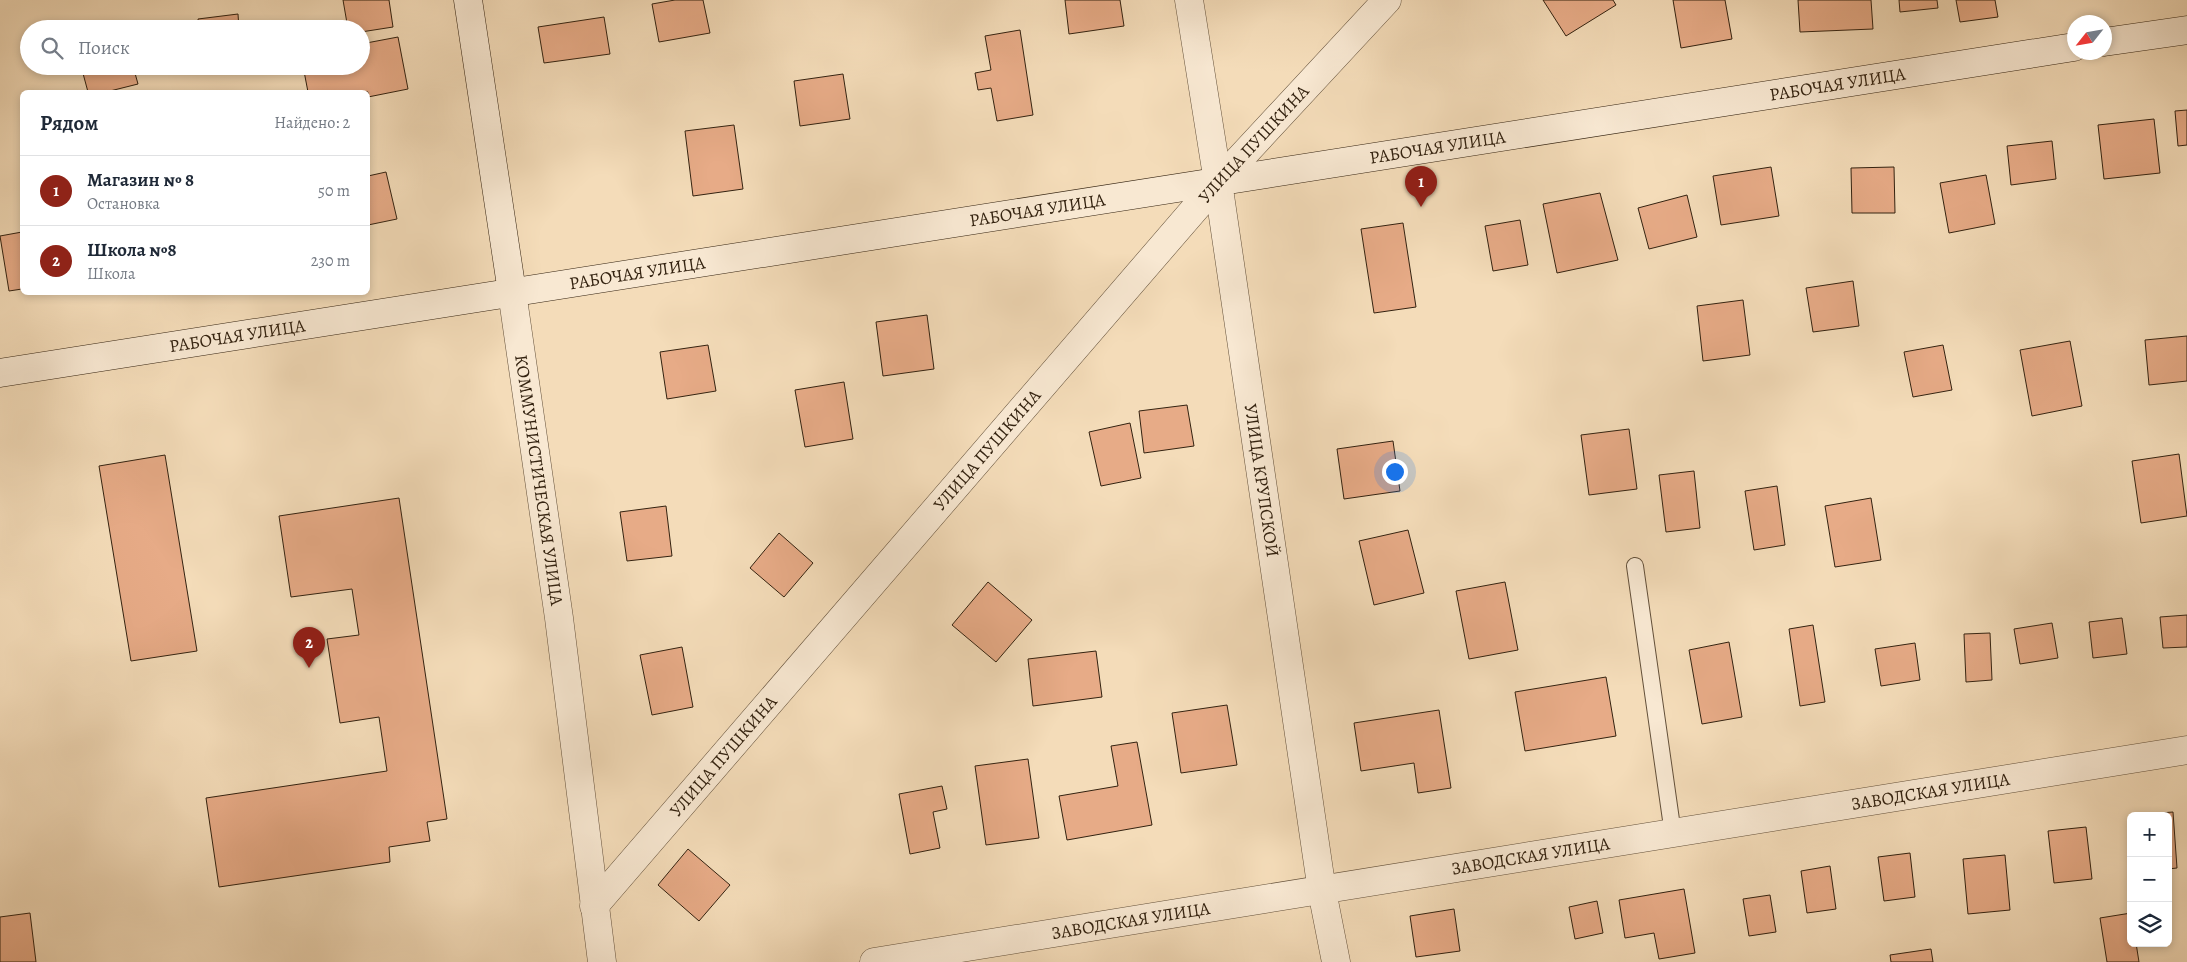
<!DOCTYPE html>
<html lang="ru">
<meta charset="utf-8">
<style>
:root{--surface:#fff;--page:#f6f6f7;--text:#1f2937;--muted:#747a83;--line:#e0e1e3;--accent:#8f2418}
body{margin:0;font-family:Alegreya,serif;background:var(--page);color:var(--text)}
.controls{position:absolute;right:15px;bottom:15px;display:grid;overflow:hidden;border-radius:8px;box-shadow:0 2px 8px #0003}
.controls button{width:45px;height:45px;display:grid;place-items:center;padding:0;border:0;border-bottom:1px solid var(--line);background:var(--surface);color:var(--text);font:25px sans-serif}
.compass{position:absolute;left:2067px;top:15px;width:45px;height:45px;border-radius:50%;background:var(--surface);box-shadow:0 2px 8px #0003;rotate:239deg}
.you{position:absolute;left:1394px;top:471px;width:18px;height:18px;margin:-12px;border:4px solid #fff;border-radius:50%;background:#1a73e8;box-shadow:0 0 0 8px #1a73e833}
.badge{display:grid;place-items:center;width:32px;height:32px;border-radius:50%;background:var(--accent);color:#fff;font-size:16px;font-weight:700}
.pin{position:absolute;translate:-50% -41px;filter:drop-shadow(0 1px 2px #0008)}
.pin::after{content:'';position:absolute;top:26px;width:18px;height:15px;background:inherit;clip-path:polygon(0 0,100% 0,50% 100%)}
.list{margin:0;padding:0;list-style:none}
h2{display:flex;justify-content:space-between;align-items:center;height:65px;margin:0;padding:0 20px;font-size:21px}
h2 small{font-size:16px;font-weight:400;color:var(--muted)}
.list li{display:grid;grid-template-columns:32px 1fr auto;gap:15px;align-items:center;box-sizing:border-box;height:70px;padding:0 20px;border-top:1px solid var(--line)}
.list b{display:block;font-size:19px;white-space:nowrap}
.list p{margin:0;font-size:16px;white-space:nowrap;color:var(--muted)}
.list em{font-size:16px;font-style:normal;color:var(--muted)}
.icon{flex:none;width:28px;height:28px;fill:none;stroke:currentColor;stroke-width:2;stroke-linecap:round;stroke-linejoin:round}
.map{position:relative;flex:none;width:2187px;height:962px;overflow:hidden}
.search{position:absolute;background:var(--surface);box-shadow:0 2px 8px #0003;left:20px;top:20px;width:350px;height:55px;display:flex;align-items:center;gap:12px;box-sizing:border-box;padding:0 18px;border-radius:28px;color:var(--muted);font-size:19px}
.panel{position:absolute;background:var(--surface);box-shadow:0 2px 8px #0003;left:20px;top:90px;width:350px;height:205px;border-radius:8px}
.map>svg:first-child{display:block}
.building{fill:#e7ab87;stroke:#332210}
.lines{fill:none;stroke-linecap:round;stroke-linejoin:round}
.lane-casing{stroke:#63503a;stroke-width:18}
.street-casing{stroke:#63503a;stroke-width:29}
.secondary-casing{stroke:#332210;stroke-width:29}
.lane{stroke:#f8e8d2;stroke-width:16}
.street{stroke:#f8e8d2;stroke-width:28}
.secondary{stroke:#f8e8d2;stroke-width:28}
.labels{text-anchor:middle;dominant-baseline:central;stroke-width:5;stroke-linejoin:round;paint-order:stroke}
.street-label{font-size:18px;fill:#332210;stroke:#f8e8d2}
</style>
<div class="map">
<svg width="2187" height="962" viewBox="0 0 2187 962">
<rect width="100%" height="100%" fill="#f4dcb9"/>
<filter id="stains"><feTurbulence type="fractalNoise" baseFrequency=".004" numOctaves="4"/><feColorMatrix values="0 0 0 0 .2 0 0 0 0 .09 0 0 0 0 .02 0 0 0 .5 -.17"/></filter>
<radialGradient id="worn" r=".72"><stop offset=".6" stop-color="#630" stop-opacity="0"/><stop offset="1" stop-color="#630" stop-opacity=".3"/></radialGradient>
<g class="building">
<path d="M343,0H389L393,27L361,32V29H348Z"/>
<path d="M675,0H703L710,33L659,42L652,4Z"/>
<path d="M1065,0H1120L1124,26L1069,34Z"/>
<path d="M1543,0H1613L1616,5L1566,36Z"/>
<path d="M1673,0H1725L1732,39L1681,48Z"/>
<path d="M1798,0H1871L1873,29L1800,32Z"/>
<path d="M1899,0H1937L1938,8L1900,12Z"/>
<path d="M1956,0H1995L1998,17L1960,22Z"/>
<path d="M238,14L239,29H199L198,19Z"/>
<path d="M604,17L610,54L544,63L538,27Z"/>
<path d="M1020,30L1033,115L997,121L991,88L978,90L975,73L991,70L985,36Z"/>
<path d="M398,37L408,89L368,97V92H308L303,66H361V44Z"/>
<path d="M81,66H133L138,84L106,92H88Z"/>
<path d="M843,74L850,119L800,126L794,81Z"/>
<path d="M2187,110V145L2178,146L2175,111Z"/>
<path d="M2154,119L2160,173L2104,179L2098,125Z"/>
<path d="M734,125L743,189L693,196L685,131Z"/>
<path d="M2052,141L2056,179L2011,185L2007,146Z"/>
<path d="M1771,167L1779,216L1721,225L1713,176Z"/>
<path d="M1894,167L1895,213H1852L1851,168Z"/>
<path d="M386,172L397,219L368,225V176Z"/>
<path d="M1986,175L1995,224L1949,233L1940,183Z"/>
<path d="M1600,193L1618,260L1557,273L1543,204Z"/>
<path d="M1687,195L1697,237L1649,249L1638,208Z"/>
<path d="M1520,220L1528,265L1493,271L1485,226Z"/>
<path d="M1403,223L1416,307L1374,313L1361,229Z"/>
<path d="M22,232V289L9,291L0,236Z"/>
<path d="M1853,281L1859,326L1813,332L1806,288Z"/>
<path d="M1743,300L1750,355L1703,361L1697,306Z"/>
<path d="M927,315L934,369L883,376L876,322Z"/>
<path d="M2187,336V381L2149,385L2145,340Z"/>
<path d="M2070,341L2082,406L2032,416L2020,350Z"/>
<path d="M708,345L716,391L667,399L660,352Z"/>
<path d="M1943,345L1952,390L1913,397L1904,352Z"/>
<path d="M844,382L853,439L805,447L795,390Z"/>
<path d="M1187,405L1194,446L1144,453L1139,411Z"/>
<path d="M1130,423L1141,478L1101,486L1089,432Z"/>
<path d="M1629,429L1637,489L1589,495L1581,435Z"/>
<path d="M1393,441L1400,491L1344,499L1337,449Z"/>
<path d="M2179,454L2187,516L2141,523L2132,461Z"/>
<path d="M165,455L197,651L131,661L99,466Z"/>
<path d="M1694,471L1700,528L1666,532L1659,475Z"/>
<path d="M1777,486L1785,545L1754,550L1745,491Z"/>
<path d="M399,498L447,819L427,822L430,841L389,847L390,862L219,887L206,798L387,771L379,717L340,723L327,639L359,635L352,589L291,597L279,516Z"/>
<path d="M1871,498L1881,560L1835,567L1825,506Z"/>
<path d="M666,506L672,556L627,561L620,512Z"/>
<path d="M1408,530L1424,593L1374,605L1359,541Z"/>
<path d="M779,533L813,563L784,597L750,568Z"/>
<path d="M988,582L1032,620L996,662L952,625Z"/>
<path d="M1505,582L1518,650L1469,659L1456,591Z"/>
<path d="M2187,615V647L2163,648L2160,617Z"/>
<path d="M2122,618L2127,654L2093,658L2089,622Z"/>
<path d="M2052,623L2058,658L2020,664L2014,629Z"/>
<path d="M1813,625L1825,702L1800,706L1789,629Z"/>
<path d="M1990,633L1992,680L1966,682L1964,634Z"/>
<path d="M1729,642L1742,717L1702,724L1689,650Z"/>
<path d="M1915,643L1920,680L1881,686L1875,649Z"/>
<path d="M682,647L693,707L652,715L640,655Z"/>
<path d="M1096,651L1102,697L1033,706L1028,659Z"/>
<path d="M1606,677L1616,736L1525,751L1515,692Z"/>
<path d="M1227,705L1237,765L1181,773L1172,713Z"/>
<path d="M1439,710L1451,788L1418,793L1414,763L1361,771L1354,723Z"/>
<path d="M1137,742L1152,825L1067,840L1059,796L1118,786L1111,746Z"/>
<path d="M1028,759L1039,838L986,845L975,766Z"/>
<path d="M942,786L947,809L933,812L940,848L910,854L899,794Z"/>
<path d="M2173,812L2177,868L2168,869V816L2134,815Z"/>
<path d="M2086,827L2092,879L2054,883L2048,831Z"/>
<path d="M688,849L730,885L699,921L658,885Z"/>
<path d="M1910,853L1915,897L1884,901L1878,857Z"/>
<path d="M2005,855L2010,910L1968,914L1963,859Z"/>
<path d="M1830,866L1836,909L1807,913L1801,871Z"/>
<path d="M1684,889L1695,953L1659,959L1654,933L1625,938L1619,900Z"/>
<path d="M1770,895L1776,932L1749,936L1743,899Z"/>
<path d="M1597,901L1603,933L1575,939L1569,907Z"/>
<path d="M1454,909L1460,951L1416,957L1410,916Z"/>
<path d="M30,913L36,962H0V917Z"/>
<path d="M2131,913V943H2136L2139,962H2107L2100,918Z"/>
<path d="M1931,949L1933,962H1891L1890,955Z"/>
</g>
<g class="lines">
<defs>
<path id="lane" d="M1635,566L1673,834"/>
<g id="street">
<path id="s1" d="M1189,0L1218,182L1322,891L1336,962"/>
<path id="s2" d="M512,292L559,618L602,962"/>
<path id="s3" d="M594,906L1218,182L1387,0"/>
<path id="s4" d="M874,962L2187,750"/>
</g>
<g id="secondary">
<path d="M468,0L512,292"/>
<path d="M2104,42L2187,30"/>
<path id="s5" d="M0,373L2074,47"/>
</g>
</defs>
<use href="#lane" class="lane-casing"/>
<use href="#street" class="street-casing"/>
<use href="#secondary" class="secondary-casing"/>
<use href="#lane" class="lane"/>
<use href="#street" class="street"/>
<use href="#secondary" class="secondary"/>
</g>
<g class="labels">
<g class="street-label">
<text stroke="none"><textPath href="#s5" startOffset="1860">РАБОЧАЯ УЛИЦА</textPath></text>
<text stroke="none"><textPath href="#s3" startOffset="1008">УЛИЦА ПУШКИНА</textPath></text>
<text stroke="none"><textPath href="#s5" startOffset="1455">РАБОЧАЯ УЛИЦА</textPath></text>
<text stroke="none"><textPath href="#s5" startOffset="1050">РАБОЧАЯ УЛИЦА</textPath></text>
<text stroke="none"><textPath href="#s5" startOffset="645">РАБОЧАЯ УЛИЦА</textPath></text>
<text stroke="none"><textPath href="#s5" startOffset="240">РАБОЧАЯ УЛИЦА</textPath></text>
<text stroke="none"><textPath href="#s3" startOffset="602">УЛИЦА ПУШКИНА</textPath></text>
<text stroke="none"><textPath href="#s2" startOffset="190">КОММУНИСТИЧЕСКАЯ УЛИЦА</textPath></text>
<text stroke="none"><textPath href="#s1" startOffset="486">УЛИЦА КРУПСКОЙ</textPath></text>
<text stroke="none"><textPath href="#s3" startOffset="198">УЛИЦА ПУШКИНА</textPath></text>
<text stroke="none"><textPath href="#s4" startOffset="1070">ЗАВОДСКАЯ УЛИЦА</textPath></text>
<text stroke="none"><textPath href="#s4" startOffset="665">ЗАВОДСКАЯ УЛИЦА</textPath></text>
<text stroke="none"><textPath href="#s4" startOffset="260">ЗАВОДСКАЯ УЛИЦА</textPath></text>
</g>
</g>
<rect width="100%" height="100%" filter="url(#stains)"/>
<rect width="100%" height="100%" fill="url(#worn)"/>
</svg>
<div class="controls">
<button>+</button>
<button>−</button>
<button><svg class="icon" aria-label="layers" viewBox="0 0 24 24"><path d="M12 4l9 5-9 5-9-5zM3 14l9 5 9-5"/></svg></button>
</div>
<svg class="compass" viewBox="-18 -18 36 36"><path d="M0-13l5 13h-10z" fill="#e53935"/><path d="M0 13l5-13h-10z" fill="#747a83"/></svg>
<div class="you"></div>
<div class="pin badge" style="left:1421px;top:207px">1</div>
<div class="pin badge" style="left:309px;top:668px">2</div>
<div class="search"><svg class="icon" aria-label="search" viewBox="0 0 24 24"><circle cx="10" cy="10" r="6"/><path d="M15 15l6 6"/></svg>Поиск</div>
<section class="panel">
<h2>Рядом<small>Найдено: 2</small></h2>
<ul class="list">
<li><span class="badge">1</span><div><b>Магазин № 8</b><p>Остановка</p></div><em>50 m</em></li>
<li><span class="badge">2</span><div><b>Школа №8</b><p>Школа</p></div><em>230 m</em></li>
</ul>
</section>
</div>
